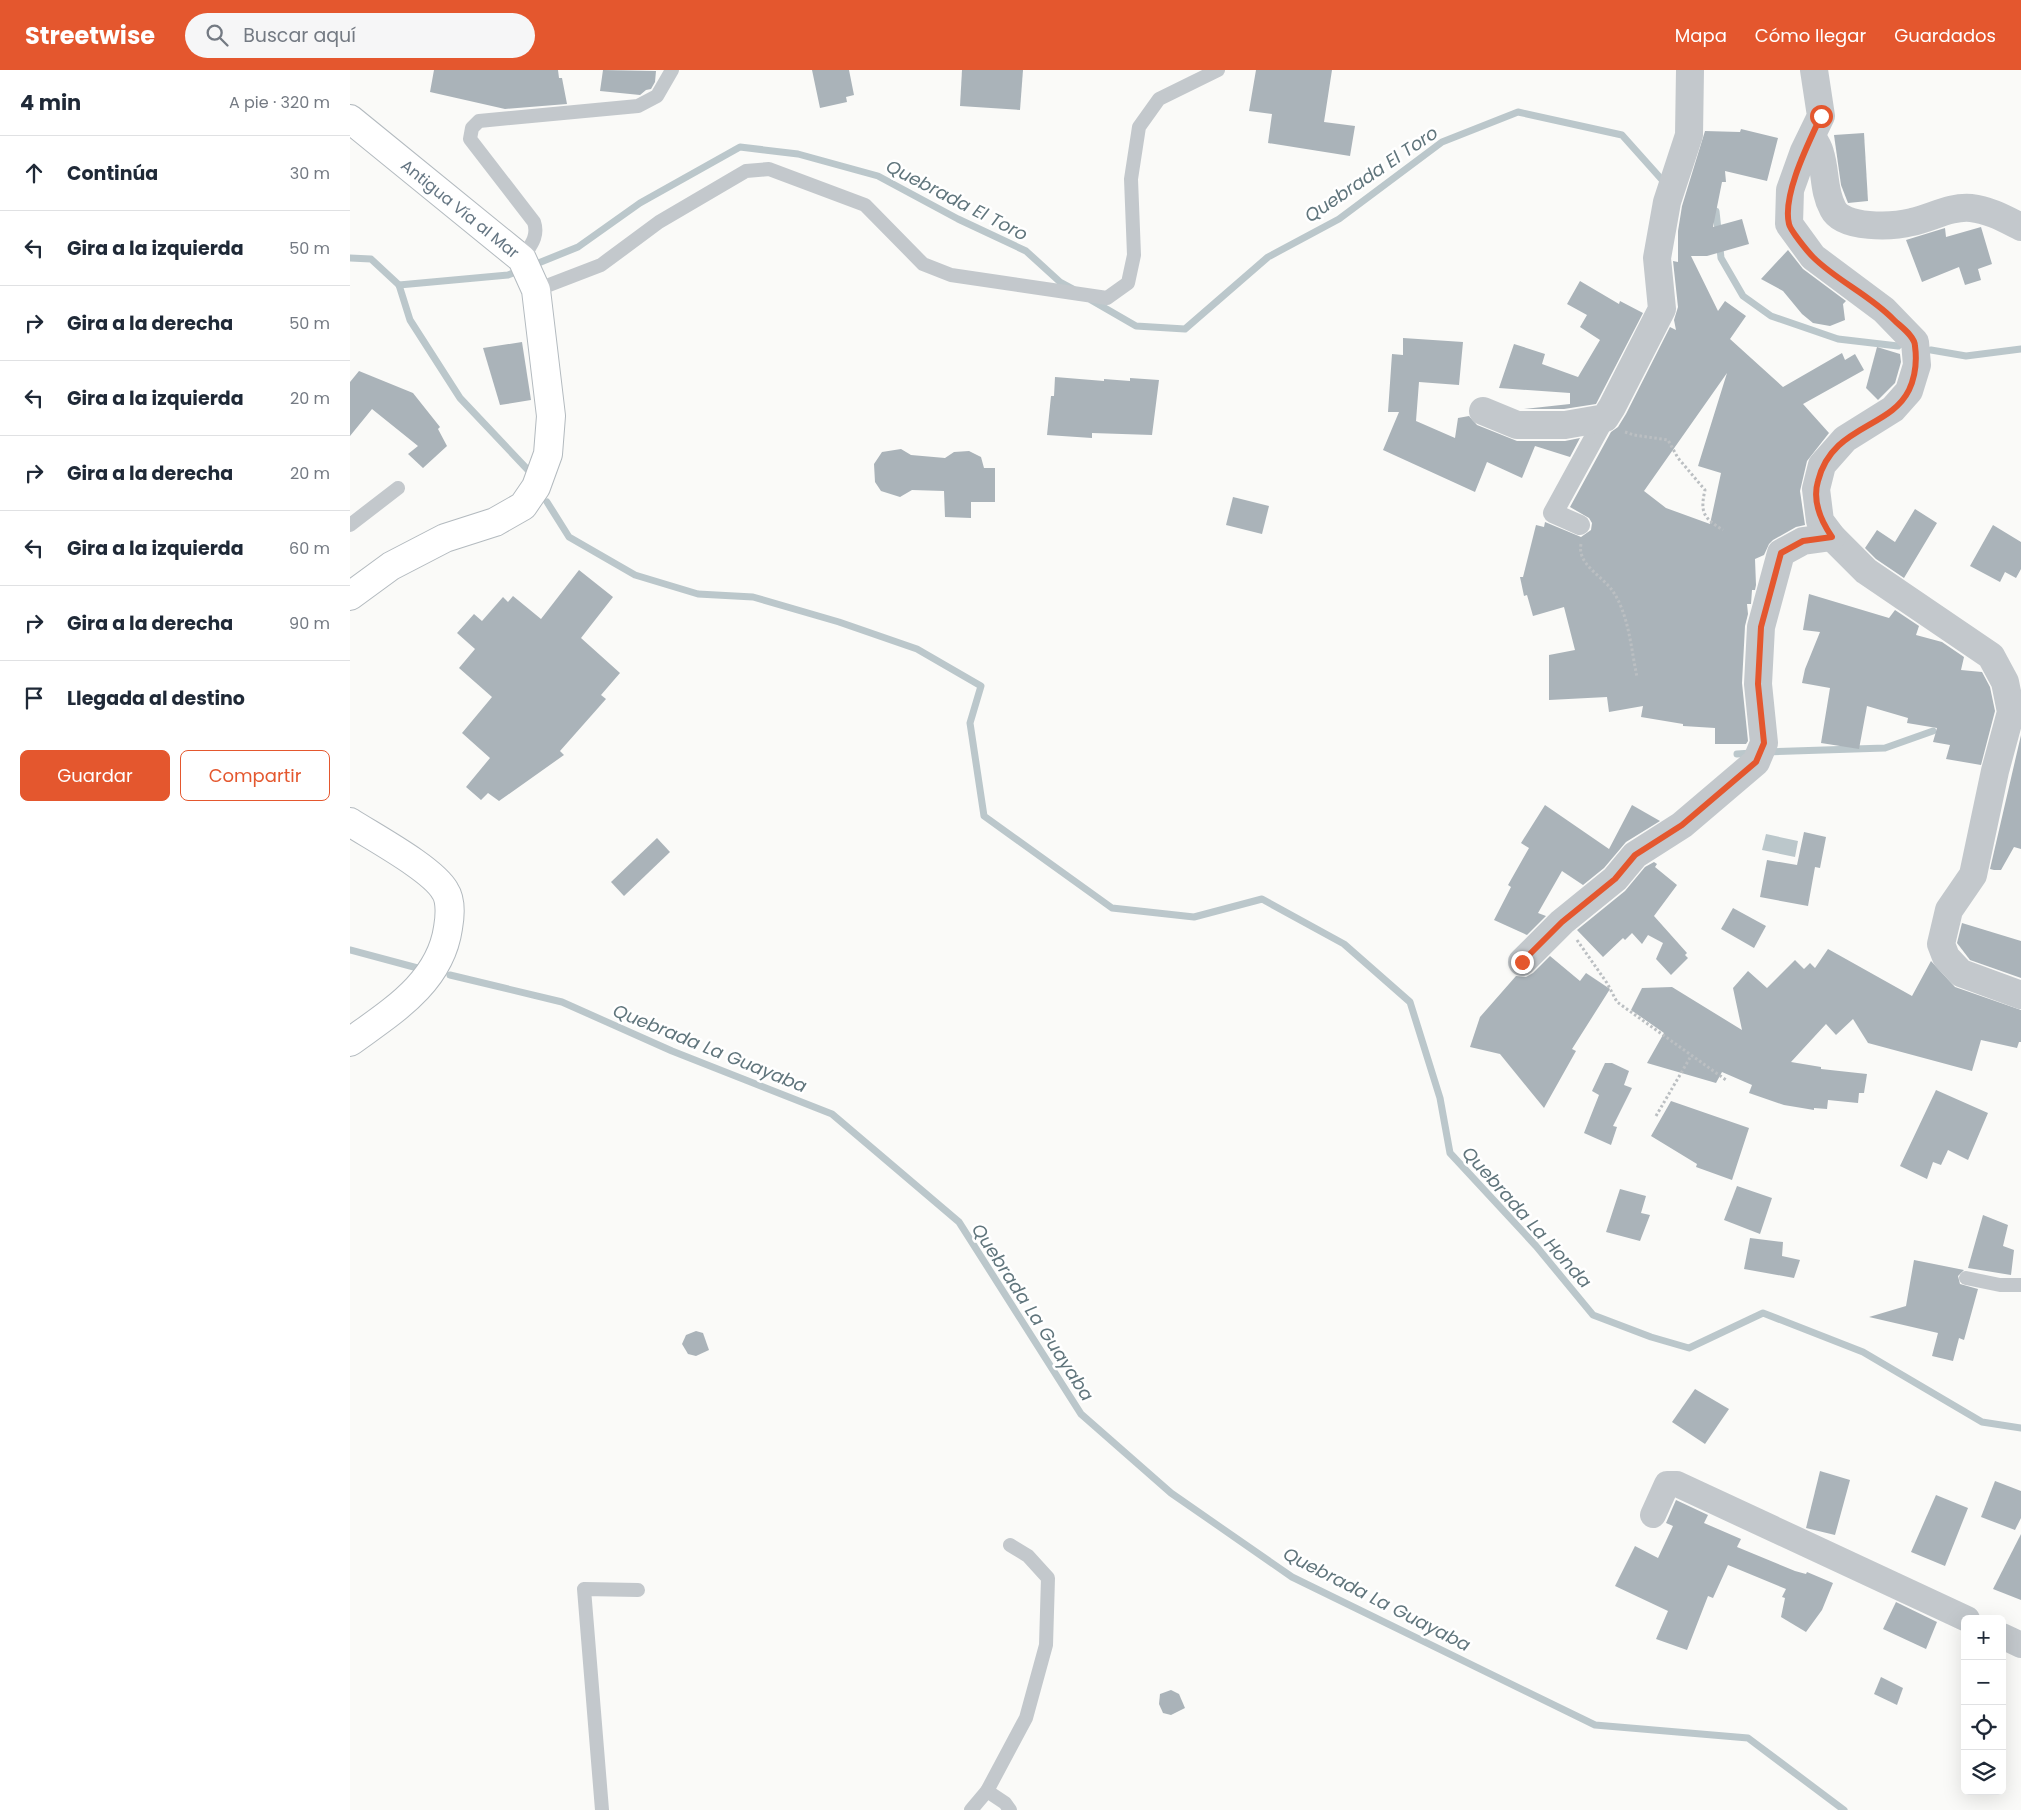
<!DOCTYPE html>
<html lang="es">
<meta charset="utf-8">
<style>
:root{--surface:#fff;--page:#f6f6f7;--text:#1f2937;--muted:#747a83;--line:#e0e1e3;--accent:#e4572e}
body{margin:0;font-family:Poppins,sans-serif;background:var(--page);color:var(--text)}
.controls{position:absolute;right:15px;bottom:15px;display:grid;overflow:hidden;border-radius:8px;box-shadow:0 5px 20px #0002}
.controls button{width:45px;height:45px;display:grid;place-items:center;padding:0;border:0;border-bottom:1px solid var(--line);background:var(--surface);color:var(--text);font:25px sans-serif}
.stop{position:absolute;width:15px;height:15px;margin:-11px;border:4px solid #e4572e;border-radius:50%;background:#fff}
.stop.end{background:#e4572e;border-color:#fff;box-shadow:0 1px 5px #0008}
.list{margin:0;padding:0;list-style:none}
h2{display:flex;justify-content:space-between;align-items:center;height:65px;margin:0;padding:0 20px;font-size:21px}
h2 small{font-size:16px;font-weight:400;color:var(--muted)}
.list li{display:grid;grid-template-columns:32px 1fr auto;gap:15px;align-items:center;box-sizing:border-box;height:75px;padding:0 20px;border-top:1px solid var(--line)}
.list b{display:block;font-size:19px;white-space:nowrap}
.list em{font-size:16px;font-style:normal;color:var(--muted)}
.actions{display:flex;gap:10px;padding:15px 20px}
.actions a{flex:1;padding:11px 0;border:1px solid var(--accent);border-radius:8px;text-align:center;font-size:18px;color:var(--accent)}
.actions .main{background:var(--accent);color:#fff}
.icon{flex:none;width:28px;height:28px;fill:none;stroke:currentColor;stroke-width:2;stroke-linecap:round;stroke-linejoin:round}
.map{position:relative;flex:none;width:1671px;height:1740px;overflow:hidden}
header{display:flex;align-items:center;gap:30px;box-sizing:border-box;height:70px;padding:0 25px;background:var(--accent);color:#fff}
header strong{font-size:24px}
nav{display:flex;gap:28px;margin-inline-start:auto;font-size:18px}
.search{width:350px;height:45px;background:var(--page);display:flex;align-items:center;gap:12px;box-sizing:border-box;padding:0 18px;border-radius:28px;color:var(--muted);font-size:19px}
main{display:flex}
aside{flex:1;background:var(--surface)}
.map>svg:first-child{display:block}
.water{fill:#bbc7cb}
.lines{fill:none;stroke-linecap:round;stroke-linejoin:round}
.stream{stroke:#bbc7cb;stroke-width:7}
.building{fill:#aab3b9;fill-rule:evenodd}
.secondary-casing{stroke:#b3babf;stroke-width:30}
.path{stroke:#bbbfc2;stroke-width:3;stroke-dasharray:2.5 2.5;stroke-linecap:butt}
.service{stroke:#c3c8cc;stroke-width:14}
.pedestrian{stroke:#c3c8cc;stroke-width:20}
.minor{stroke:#c3c8cc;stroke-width:26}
.tertiary{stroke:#c3c8cc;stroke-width:28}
.secondary{stroke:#fff;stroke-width:28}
.route{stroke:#e4572e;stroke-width:6}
.labels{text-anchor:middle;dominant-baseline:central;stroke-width:5;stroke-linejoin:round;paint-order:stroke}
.street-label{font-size:16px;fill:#657683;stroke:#fff}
.water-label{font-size:18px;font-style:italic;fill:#60757c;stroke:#fff}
</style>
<header>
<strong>Streetwise</strong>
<div class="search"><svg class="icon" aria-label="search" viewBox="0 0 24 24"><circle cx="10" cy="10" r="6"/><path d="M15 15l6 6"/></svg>Buscar aquí</div>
<nav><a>Mapa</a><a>Cómo llegar</a><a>Guardados</a></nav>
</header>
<main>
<aside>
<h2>4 min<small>A pie · 320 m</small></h2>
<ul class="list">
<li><svg class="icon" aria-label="ahead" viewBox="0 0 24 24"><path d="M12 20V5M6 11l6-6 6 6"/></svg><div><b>Continúa</b></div><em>30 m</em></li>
<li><svg class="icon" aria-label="left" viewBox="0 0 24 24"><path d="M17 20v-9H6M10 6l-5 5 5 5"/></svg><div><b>Gira a la izquierda</b></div><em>50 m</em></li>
<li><svg class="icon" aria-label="right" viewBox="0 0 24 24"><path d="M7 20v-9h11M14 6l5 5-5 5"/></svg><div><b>Gira a la derecha</b></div><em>50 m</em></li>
<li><svg class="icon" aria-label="left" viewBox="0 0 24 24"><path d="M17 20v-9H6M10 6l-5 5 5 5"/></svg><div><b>Gira a la izquierda</b></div><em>20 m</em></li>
<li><svg class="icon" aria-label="right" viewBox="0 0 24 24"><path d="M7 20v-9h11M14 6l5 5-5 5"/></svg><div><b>Gira a la derecha</b></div><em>20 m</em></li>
<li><svg class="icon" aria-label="left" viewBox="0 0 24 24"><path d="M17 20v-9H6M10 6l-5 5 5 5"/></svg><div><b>Gira a la izquierda</b></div><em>60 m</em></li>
<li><svg class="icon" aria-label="right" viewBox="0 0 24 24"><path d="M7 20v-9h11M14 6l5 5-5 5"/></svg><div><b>Gira a la derecha</b></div><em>90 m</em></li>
<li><svg class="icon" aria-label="arrive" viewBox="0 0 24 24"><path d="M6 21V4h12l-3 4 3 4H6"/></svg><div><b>Llegada al destino</b></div></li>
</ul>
<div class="actions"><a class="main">Guardar</a><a>Compartir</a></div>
</aside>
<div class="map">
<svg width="1671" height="1740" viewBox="0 0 1671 1740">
<rect width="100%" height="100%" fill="#fafaf8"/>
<path class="water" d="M1416,764L1448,771L1445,787L1412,780Z"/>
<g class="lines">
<g class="stream">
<path d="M1359,139L1366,141L1371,188L1393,226L1421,246L1488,269L1548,276"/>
<path d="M0,188L21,189L49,215L60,250L110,328L178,400"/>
<path d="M181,196L228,177L290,133L390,77L448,84L528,106L608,149L676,181L710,212L723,219"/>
<path d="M49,215L158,205L171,200"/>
<path d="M741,230L786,256L835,259L918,187L989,149L1092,72L1168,42L1272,65L1314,112"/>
<path d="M1581,280L1616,286L1671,279"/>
<path d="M197,432L219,467L285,505L348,524L403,527L489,552L567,579L631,616L620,653L634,746L762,838L844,847L912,829L994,874L1060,932L1090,1028L1100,1083L1186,1176L1243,1245L1301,1267L1339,1278L1413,1243L1513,1282L1632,1352L1671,1358"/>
<path d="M1416,682L1535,678L1583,661"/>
<path d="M1387,684L1402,683"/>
<path d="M0,880L75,900"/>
<path d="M100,905L212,932L322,981L482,1044L609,1152L731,1344L821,1423L942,1507L1245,1655L1398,1668L1494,1740"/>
</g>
</g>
<g class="building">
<path d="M84,0H208L209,8H212L217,34L155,39L80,22Z"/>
<path d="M253,0L306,1L305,12L301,19L296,20L290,25L250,21Z"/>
<path d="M462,0H499L504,25L496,27L497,32L470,38Z"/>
<path d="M612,0H673L670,40L610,36Z"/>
<path d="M906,0H982L974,52L1005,56L1000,86L918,73L922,44L899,41Z"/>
<path d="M1391,59L1428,68L1417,111L1375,101L1376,112H1372L1363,157L1392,149L1399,174L1357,186H1341L1368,241L1375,231L1396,246L1380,269L1433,317L1492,283L1495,290L1505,284L1514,300L1453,334L1479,363L1457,391L1450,421L1455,455L1446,457L1423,470L1419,474L1414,485L1405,489L1406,515L1405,520H1402L1401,534H1397L1398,544L1395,556L1392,613L1398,671L1396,674H1365V658L1333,656V654L1291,647L1293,636L1259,642L1257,627L1199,630V585L1225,580L1214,537L1183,546L1177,525L1174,526L1170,507H1173L1186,455L1194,457L1195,452L1231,467L1241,460L1242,453L1239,448L1220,437L1261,362L1268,357L1276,344L1320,257L1326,260L1324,250L1328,237L1323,191L1328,192V161L1332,136L1355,61L1390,62ZM1377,303L1348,396L1371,403L1360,454L1316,438L1294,421Z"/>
<path d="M1514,63L1518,131L1498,133L1491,115L1484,65Z"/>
<path d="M1631,157L1642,194L1628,199L1631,210L1615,215L1609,197L1572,212L1556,170L1595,158L1596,167Z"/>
<path d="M1438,180L1453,199L1496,231L1493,234L1495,250L1480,256L1463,253L1452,244L1433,221L1411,209Z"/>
<path d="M1230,211L1269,234L1270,231L1293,243L1246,334L1214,339H1174L1220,334V323L1149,318L1164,274L1195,284L1192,294L1228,307L1250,270L1230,257L1237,245L1217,234Z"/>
<path d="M1053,268L1113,272L1109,315L1069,312L1066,351L1105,368L1108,348L1119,346L1127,355L1167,371H1215L1230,368L1220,387L1185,376L1172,408L1137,392L1125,422L1033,380L1049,342H1038L1042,284L1053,285Z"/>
<path d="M172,272L181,330L150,335L133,278Z"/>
<path d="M1527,277L1550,284L1551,292L1545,313L1528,330L1516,318Z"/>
<path d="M9,301L63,323L90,357L88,359L97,376L73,398L58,384L68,376L22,339L0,366V312Z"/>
<path d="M705,307L754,311V309L780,311V308L809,310L802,365L742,363V368L697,365L701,326H704Z"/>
<path d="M551,379L561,385L595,388L604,382L619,381L631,387L634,398H645V432H621V448L595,447L594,421L562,420L550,427L531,421L525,412L524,394L532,382Z"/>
<path d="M883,427L919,436L912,464L876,455Z"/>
<path d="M1565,439L1587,453L1554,508L1526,489L1515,478L1527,460L1545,472Z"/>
<path d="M1643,455L1671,472V499L1666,508L1655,502L1650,512L1620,496Z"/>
<path d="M229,500L263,527L231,568L270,603L251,625L256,629L210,681L214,685L149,731L138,723L131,730L116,717L140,688L112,663L142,627L109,598L125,579L107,563L124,544L132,551L153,527L158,532L163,526L191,549Z"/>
<path d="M1459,524L1539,548L1545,540L1569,556L1566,565L1592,572L1614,587L1611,600L1632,602L1640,617L1645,641L1631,695L1596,689L1600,675L1583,672L1587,658L1557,653L1558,648L1517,636L1509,679L1471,673L1480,618L1452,613L1455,599L1470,562L1453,560Z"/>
<path d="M1671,665V779L1664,777L1651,800H1644L1640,799Z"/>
<path d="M1195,735L1259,779L1282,735L1310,751L1276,772L1254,798L1233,815L1212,801L1188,843L1196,846L1177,865L1144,850L1161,817L1158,815L1179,778L1171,773Z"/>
<path d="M1454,762L1476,767L1470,798L1465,797L1458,836L1410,827L1417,790L1447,795Z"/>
<path d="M307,768L320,782L274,826L261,812Z"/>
<path d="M1304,792L1307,794L1305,797L1327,815L1304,846L1337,883L1335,885L1338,888L1321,905L1306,889L1313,873L1298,865L1292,874L1282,863L1275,870L1273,868L1253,887L1227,860L1275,821L1295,797Z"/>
<path d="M1383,838L1416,856L1404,878L1371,859Z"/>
<path d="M1612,853L1671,871V908L1620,890L1607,873Z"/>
<path d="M1478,879L1562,926L1581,891L1605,917L1671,940V972H1669L1667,978L1631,970L1622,1001L1518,973L1503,949L1486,965L1476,954L1441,992L1471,997V999L1517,1004L1514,1023H1509L1508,1033L1478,1030L1477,1039L1464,1038V1040L1434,1035L1399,1023L1402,1015L1372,1002L1366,1013L1297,993L1314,963L1281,940L1292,918L1322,917L1392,960L1383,918L1398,901L1417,918L1445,890L1454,899L1460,893L1465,898Z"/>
<path d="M1200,886L1230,911L1236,903L1260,919L1222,979L1226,981L1194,1038L1150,984L1120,977L1130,947L1166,906L1176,907L1183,903Z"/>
<path d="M1255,993H1262L1279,1001L1274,1015L1282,1018L1263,1056L1267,1057L1261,1075L1234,1063L1249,1025L1242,1021Z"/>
<path d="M1586,1020L1638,1043L1618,1090L1598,1080L1591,1095L1583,1092L1577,1109L1550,1096Z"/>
<path d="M1321,1031L1399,1058L1382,1110L1346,1097L1347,1094L1301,1066Z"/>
<path d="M1387,1116L1422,1128L1410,1164L1374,1150Z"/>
<path d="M1270,1119L1296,1126L1291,1143L1300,1145L1290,1171L1256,1162Z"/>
<path d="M1633,1145L1658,1155L1653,1176L1664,1180L1661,1205L1618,1198Z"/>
<path d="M1400,1168L1433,1172L1432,1186L1450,1190L1444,1208L1394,1199Z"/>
<path d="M1564,1190L1614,1200L1608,1206L1610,1214L1628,1219L1614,1270L1609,1268L1603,1291L1582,1286L1588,1263L1519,1247L1556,1236Z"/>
<path d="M346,1261L353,1263L359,1280L346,1286L338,1284L332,1274L336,1265Z"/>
<path d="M1345,1319L1379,1339L1355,1374L1322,1352Z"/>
<path d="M1470,1401L1500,1410L1485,1465L1456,1458Z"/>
<path d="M1645,1411L1671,1421V1448L1665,1460L1631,1447Z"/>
<path d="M1586,1425L1618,1438L1595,1496L1561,1482Z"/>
<path d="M1326,1430L1358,1445L1354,1453L1391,1469L1387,1477L1445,1501L1456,1504L1457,1502L1483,1513L1472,1540L1456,1562L1431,1547L1435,1528L1432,1527L1436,1519L1378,1495L1363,1528L1358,1526L1337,1580L1306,1569L1318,1541L1265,1516L1285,1476L1308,1488L1323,1456L1316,1453Z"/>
<path d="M1671,1464V1530L1643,1519Z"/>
<path d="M1546,1532L1587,1552L1576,1579L1533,1559Z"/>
<path d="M1531,1607L1553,1618L1547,1635L1524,1624Z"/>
<path d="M821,1620L829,1624L835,1638L821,1645L813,1643L809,1634L810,1624Z"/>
</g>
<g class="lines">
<defs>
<g id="secondary">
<path d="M0,49L172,189L186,220L201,346L198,384L186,417L173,436L145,452L95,468L41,496L0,526"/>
<path d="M0,752C23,767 83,799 95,821C101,830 100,847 98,858C90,913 41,942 0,972"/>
</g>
</defs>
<use href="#secondary" class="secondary-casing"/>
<g class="path">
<path d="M1275,362L1284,365L1318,370L1328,388L1355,420C1350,442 1353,448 1373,460"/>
<path d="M1231,474C1227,494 1251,505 1262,520C1279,544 1281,579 1287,607"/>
<path d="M1227,870L1257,913L1267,932L1376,1010"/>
<path d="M1306,1046L1341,986"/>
</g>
<g class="service">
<path d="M172,189C180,176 189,167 184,152L120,69L122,58L129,51L288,36L307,26L322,0"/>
<path d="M186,220L251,195L309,152L396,101L419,99L515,135L573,194L601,205L757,228L778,213L784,185L781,109L789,57L809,29L868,0"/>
<path d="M0,455L48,418"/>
<path d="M1616,1208L1650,1215H1671"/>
<path d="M637,1721L676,1648L696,1575L698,1508L678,1486L660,1475"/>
<path d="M252,1740L234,1519L288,1520"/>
<path d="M621,1740L637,1721L655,1733L660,1740"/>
</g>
<path class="pedestrian" d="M1230,455L1203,443L1255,348"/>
<g class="minor">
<path d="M1303,1445L1317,1414H1327L1617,1549"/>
<path d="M1652,1566L1671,1575"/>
</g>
<g class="tertiary">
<path d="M1464,0L1471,46L1454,81L1440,120L1439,154L1463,187L1534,240L1565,272L1567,295L1559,321L1543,339L1495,369L1472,395L1466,419L1470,451L1482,467L1516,501L1641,586L1655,612L1661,642L1645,701L1623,805L1599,840L1591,874L1596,887L1611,903L1671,925"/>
<path d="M1462,66C1464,71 1469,77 1470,83C1476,101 1473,121 1483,139C1493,159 1542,157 1562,152C1581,148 1601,136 1621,138C1639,140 1655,149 1671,157"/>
<path d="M1133,341L1167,355H1215L1255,348L1262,337L1312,239L1307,188L1317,132L1339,65L1340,0"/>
<path d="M1172,892L1212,852L1265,809L1285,785L1332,755L1406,692L1414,673L1408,614L1411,557L1431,483L1453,471L1482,467"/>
</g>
<use href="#secondary" class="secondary"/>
</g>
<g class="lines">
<path class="route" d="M1172,892L1212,852L1265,809L1285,785L1332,755L1406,692L1414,673L1408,614L1411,557L1431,483L1453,471L1482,467C1471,451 1462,431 1468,411C1482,355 1540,359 1559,320C1566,305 1567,291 1565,276C1565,266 1550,256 1544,250C1520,225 1487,211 1463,187C1458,182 1440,160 1439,154C1432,125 1459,72 1471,46"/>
</g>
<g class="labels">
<g class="street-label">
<text transform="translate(110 139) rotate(39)">Antigua Vía al Mar</text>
</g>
<g class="water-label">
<text transform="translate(1021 104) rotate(-34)">Quebrada El Toro</text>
<text transform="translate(607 130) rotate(27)">Quebrada El Toro</text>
<text transform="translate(360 978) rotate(22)">Quebrada La Guayaba</text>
<text transform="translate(1177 1147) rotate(48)">Quebrada La Honda</text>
<text transform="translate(683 1242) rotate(57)">Quebrada La Guayaba</text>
<text transform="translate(1027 1529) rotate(27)">Quebrada La Guayaba</text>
</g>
</g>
</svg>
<div class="controls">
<button>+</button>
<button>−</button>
<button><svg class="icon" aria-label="locate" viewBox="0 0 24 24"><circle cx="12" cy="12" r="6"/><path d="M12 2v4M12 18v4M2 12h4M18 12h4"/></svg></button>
<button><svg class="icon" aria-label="layers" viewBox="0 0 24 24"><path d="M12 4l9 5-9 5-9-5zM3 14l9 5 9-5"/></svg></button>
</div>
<div class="stop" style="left:1471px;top:46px"></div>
<div class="stop end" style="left:1172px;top:892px"></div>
</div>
</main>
